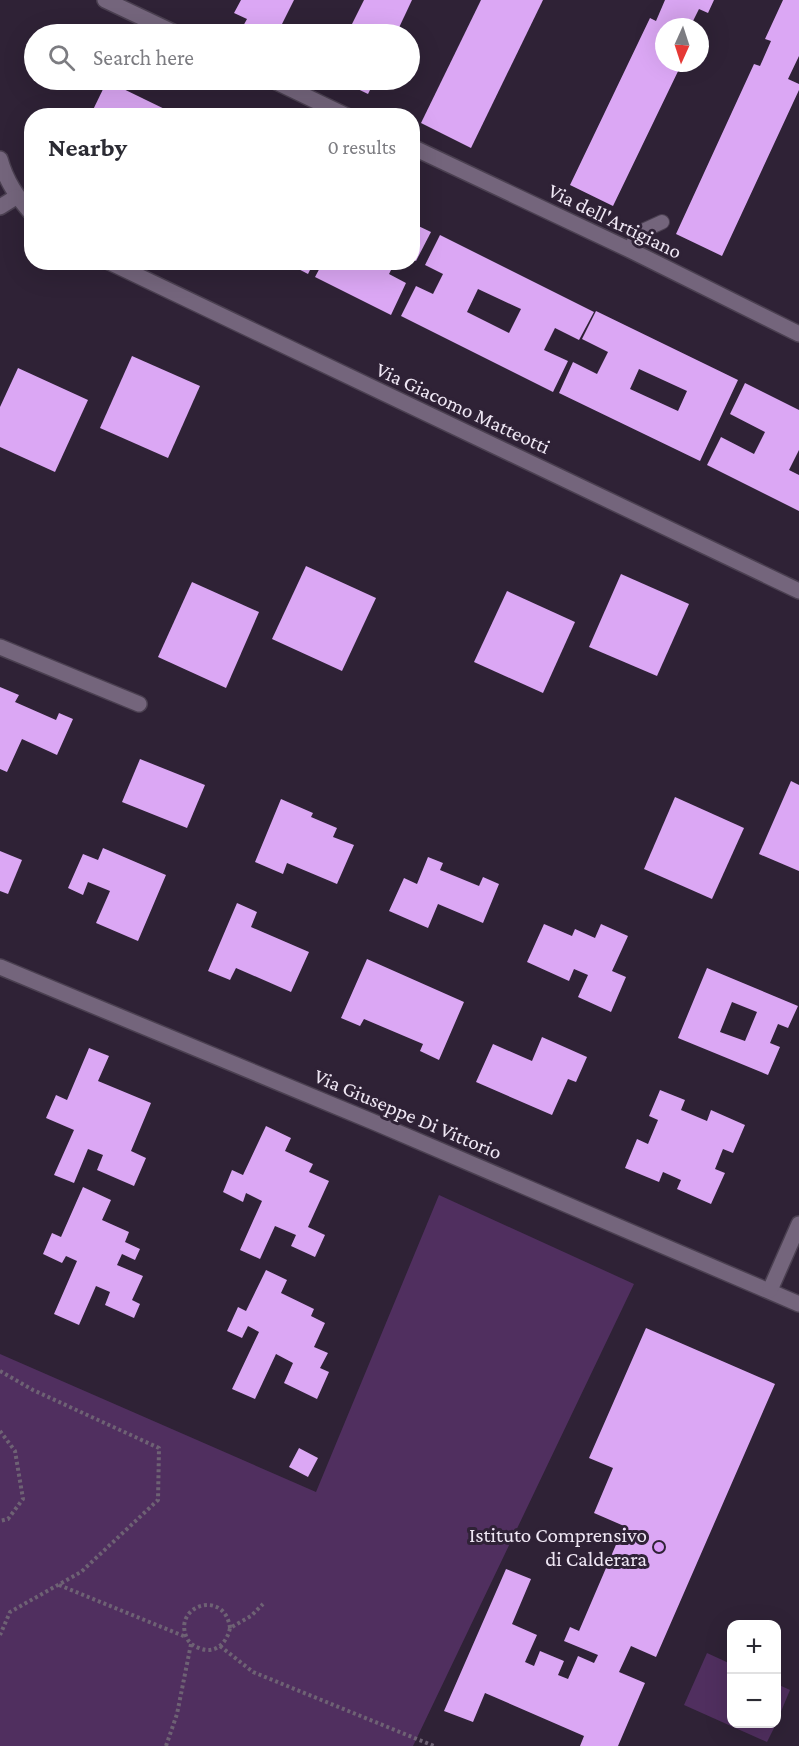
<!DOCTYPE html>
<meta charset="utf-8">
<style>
:root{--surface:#fff;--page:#f2f2f3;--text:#2b2b33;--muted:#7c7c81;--line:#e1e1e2}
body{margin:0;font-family:"Crimson Pro",serif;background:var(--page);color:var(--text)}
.controls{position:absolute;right:18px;bottom:18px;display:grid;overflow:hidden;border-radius:12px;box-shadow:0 6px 24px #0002}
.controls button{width:54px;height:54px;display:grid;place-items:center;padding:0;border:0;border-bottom:2px solid var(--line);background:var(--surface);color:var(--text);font:30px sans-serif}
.compass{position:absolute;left:655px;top:18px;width:54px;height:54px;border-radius:50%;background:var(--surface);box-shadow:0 6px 24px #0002;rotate:183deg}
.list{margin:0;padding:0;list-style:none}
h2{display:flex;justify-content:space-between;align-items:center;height:78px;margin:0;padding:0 24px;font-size:26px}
h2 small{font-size:20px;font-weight:400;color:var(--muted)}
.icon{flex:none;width:33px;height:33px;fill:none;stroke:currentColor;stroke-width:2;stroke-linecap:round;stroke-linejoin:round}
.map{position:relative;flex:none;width:799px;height:1746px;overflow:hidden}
.search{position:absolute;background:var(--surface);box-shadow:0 6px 24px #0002;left:24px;top:24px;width:396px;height:66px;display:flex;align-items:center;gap:15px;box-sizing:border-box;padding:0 21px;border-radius:33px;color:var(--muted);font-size:22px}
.panel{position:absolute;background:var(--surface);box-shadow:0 6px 24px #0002;left:24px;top:108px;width:396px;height:162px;border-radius:24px}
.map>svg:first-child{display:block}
.green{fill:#502f5f}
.building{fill:#dba7f4;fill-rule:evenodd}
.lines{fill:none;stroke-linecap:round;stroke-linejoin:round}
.service-casing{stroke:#4b4051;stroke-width:16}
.minor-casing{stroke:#4b4051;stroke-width:18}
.path{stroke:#6e6274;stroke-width:4;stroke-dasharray:3 3;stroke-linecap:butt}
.service{stroke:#74657c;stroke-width:14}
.minor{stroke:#74657c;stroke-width:15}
.poi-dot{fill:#d99af7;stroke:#2f2236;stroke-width:2}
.labels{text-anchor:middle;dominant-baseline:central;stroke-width:6;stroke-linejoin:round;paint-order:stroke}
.street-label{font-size:21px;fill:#efe7f4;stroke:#2f2236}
.poi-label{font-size:21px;fill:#efe7f4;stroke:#2f2236;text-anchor:end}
</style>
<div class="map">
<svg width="799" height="1746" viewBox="0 0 799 1746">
<rect width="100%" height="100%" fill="#2f2236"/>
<g class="green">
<path d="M439,1195L634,1284L413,1746H0V1354L316,1492Z"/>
<path d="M707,1653L731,1664L732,1724H776L767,1742L684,1705Z"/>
<path d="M777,1684L790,1690L777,1721Z"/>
</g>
<g class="building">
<path d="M241,0H294L277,34H256L242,28L247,19L234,13Z"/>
<path d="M364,0H412L396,34H347Z"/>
<path d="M481,0H543L471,148L421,123Z"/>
<path d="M665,0H714L708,13L699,9L690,27H664V63H682L613,206L570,185L650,18L656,21Z"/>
<path d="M783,0H799V56L788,79L799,84V90L722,256L676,234L754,64L760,66L771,41L765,39Z"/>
<path d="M339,80H375L368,94Z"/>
<path d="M107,81L179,116H90Z"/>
<path d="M412,223L431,232L416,261L412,259Z"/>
<path d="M440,235L594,312L579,340L555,328L544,350L568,361L553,392L401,316L416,286L433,294L443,274L425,265ZM478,289L521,309L509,333L467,312Z"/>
<path d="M285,262H314L308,274Z"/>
<path d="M323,262H395L389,274L406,283L391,315L315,277Z"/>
<path d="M596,311L738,380L700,461L559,393L573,362L597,374L608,352L582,339ZM639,369L687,391L678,411L630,389Z"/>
<path d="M132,356L200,386L168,458L100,428Z"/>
<path d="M18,368L88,400L55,472L0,447V407Z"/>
<path d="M745,383L799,410V450L789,470L799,475V511L707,465L721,437L754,454L765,432L730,414Z"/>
<path d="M306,566L376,598L342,671L272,639Z"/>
<path d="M621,574L689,604L657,676L589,647Z"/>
<path d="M192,582L259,612L226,688L158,657Z"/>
<path d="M507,591L575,622L543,693L474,662Z"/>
<path d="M0,687L19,695L15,702L56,720L59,713L73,719L57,755L22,739L7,772L0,769Z"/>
<path d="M140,759L205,785L187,828L122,802Z"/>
<path d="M791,781L799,785V871L759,854Z"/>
<path d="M675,797L744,828L712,899L644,869Z"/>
<path d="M281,799L313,813L311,817L337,828L333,837L354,845L337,884L287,863L283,874L255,862Z"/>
<path d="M103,848L166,875L138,941L96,923L110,891L88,882L83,895L68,888L83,854L98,860Z"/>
<path d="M0,851L22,860L8,894L0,891Z"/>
<path d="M428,857L443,863L440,870L479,886L483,877L499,884L483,923L438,904L428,928L389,911L404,878L417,884Z"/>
<path d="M237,903L257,912L251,927L309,952L291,992L236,968L230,980L208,971Z"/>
<path d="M544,924L572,936L575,929L595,938L601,924L628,936L612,971L626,977L611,1012L578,997L588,975L574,969L569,981L527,962Z"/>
<path d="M367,959L464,1002L439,1060L420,1051L423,1044L364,1019L360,1026L341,1018Z"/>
<path d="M707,968L798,1006L788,1028L778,1024L770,1043L780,1047L768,1075L678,1038ZM732,1002L757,1012L745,1041L720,1032Z"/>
<path d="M542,1037L587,1057L576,1082L568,1079L552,1115L476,1082L493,1044L532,1061Z"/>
<path d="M89,1048L109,1056L98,1081L151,1103L131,1151L146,1158L134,1186L97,1170L103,1155L88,1149L74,1183L54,1175L74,1130L46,1118L56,1095L67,1100Z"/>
<path d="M660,1090L685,1100L681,1110L707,1121L711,1110L745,1125L733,1153L723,1149L715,1169L725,1173L711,1204L677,1189L681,1180L663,1172L659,1182L625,1168L637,1139L648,1144L658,1120L649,1116Z"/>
<path d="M266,1126L291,1138L285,1151L313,1164L309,1172L329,1181L308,1227L325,1235L315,1257L291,1246L296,1235L275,1226L260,1259L240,1250L262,1201L246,1193L243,1202L223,1192L232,1170L243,1175Z"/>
<path d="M83,1187L111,1200L102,1220L129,1232L125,1242L140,1249L135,1260L122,1254L117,1265L143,1276L132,1300L140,1304L134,1318L105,1305L110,1292L96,1286L79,1325L54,1314L77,1261L66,1256L62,1263L43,1254L52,1233L61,1237Z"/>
<path d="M266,1270L287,1280L281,1293L314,1309L311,1316L325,1323L314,1347L328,1353L320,1368L329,1372L317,1399L284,1383L293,1363L276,1354L255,1399L232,1389L259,1332L248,1326L242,1338L227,1331L238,1307L246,1311Z"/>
<path d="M646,1328L775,1384L656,1657L631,1646L619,1672L645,1683L618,1746H580L584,1736L485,1693L473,1722L444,1711L506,1569L531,1579L512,1624L537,1635L525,1662L534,1666L540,1651L564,1661L558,1675L568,1679L578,1656L594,1663L598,1655L564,1641L570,1627L579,1631L624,1526L594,1513L613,1468L589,1458Z"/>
<path d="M299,1448L318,1458L308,1477L289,1467Z"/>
</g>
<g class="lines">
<defs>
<path id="service" d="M630,250L638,233L662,222"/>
<g id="minor">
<path d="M105,0L177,34"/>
<path d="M272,80L347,116"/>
<path d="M412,147L630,250L799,334"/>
<path d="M0,159C6,181 17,197 32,214"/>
<path d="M0,207L16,197"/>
<path d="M109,262L799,591"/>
<path d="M0,647L139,704"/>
<path d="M0,967L376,1123L799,1304"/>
<path d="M770,1290L799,1224"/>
</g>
</defs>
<use href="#service" class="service-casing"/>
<use href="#minor" class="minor-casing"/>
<g class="path">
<path d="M0,1371L33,1390L159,1448L158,1500L81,1572L10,1612L0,1635"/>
<path d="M0,1431L15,1451L23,1499L8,1519L0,1521"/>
<path d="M59,1585L186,1637"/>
<path d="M230,1628C225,1589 174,1605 186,1636C188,1642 193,1646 199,1648C215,1655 227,1643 230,1628L251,1616L263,1604"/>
<path d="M220,1646L253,1672L434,1746"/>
<path d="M166,1746L177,1714L191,1644"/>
</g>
<use href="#service" class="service"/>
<use href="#minor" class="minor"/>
</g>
<circle class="poi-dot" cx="659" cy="1547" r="6"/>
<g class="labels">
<g class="street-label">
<text transform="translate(615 221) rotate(26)">Via dell'Artigiano</text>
<text transform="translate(463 408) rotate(25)">Via Giacomo Matteotti</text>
<text transform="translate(408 1114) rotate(23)">Via Giuseppe Di Vittorio</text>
</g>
<g class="poi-label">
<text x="647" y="1535">Istituto Comprensivo<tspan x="647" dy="24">di Calderara</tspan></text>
</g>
</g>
</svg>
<div class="controls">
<button>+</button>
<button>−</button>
</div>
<svg class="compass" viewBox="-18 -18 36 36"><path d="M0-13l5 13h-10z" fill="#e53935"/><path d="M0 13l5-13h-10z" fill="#7c7c81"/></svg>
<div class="search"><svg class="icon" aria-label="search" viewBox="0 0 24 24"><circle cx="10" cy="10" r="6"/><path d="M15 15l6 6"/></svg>Search here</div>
<section class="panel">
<h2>Nearby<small>0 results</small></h2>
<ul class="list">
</ul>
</section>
</div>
